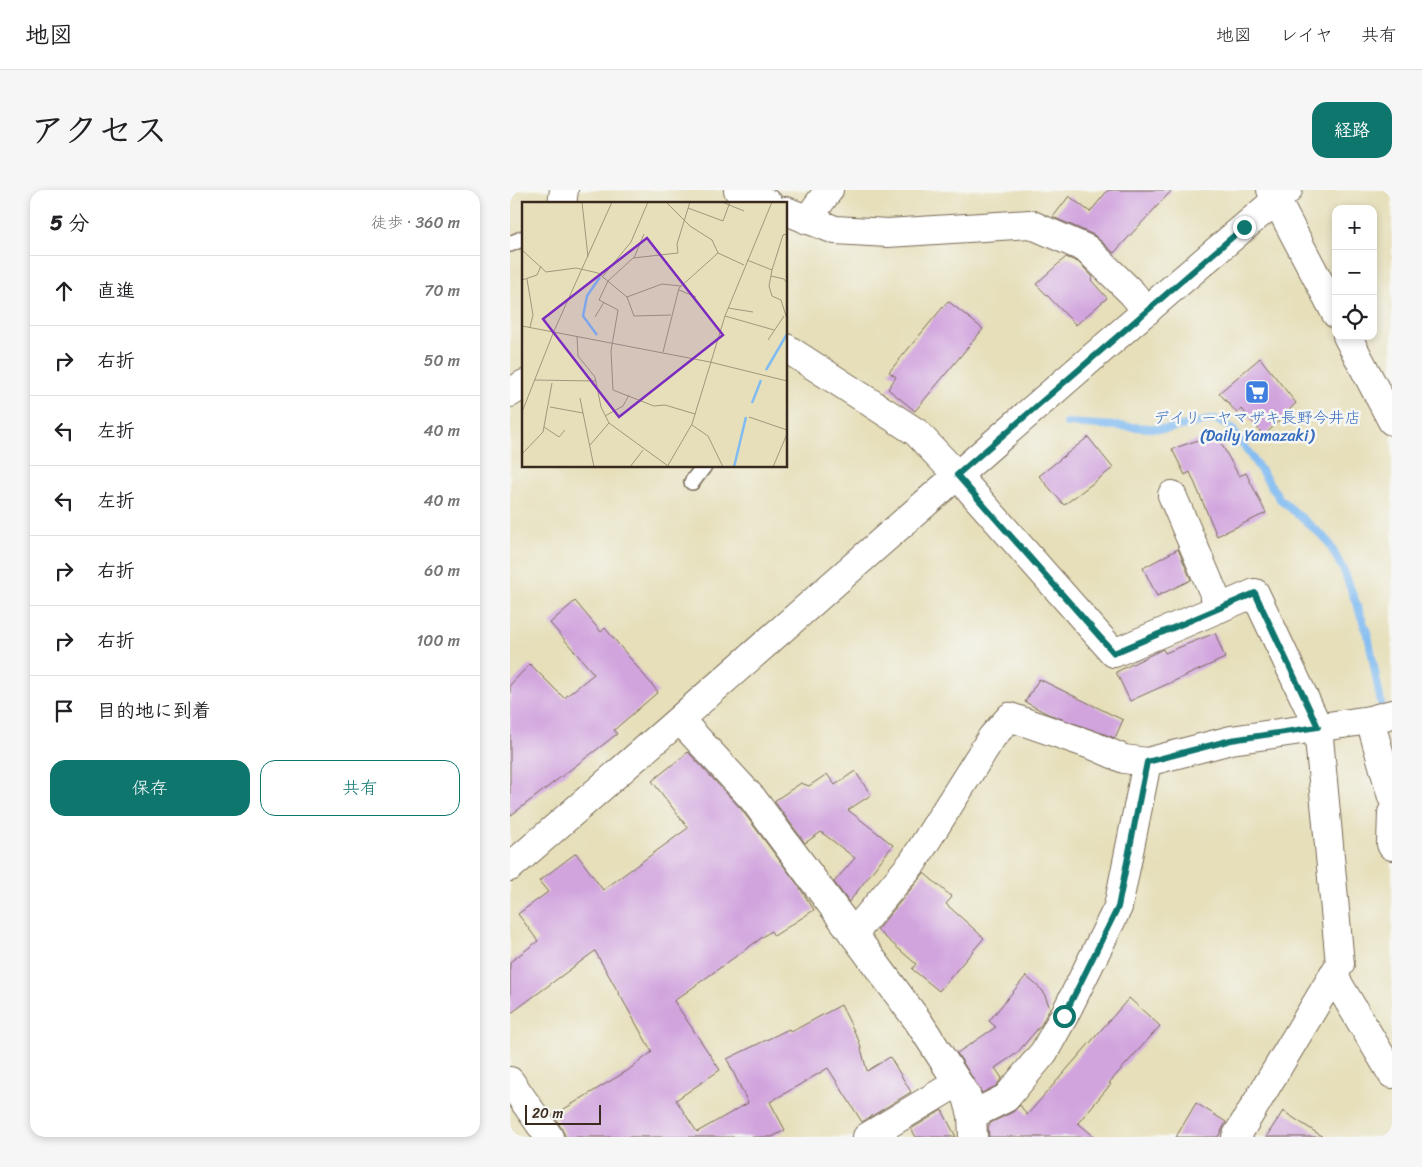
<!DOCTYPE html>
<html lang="ja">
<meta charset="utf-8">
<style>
:root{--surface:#fff;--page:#f6f6f6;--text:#202124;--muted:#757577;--line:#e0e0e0;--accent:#0f766e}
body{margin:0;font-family:Sriracha,"Klee One",sans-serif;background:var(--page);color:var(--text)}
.controls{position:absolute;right:15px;top:15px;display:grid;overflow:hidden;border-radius:10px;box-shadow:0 2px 8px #0003}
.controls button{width:45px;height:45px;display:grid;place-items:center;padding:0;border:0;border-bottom:1px solid var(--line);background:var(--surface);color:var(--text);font:25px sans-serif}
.scale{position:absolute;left:15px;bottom:12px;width:76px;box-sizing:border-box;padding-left:5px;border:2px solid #3b2a1e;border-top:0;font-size:14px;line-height:18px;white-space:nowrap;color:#3b2a1e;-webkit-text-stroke:4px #f6f6f2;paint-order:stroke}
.stop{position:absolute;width:15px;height:15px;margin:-11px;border:4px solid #0f766e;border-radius:50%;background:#fff}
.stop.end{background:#0f766e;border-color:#fff;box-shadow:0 1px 5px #0008}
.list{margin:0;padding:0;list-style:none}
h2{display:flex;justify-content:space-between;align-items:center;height:65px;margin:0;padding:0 20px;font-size:21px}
h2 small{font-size:16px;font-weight:400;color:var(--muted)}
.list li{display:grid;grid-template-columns:32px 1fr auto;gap:15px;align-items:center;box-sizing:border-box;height:70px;padding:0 20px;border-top:1px solid var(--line)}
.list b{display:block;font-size:19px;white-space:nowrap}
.list em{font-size:16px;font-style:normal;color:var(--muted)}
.actions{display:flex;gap:10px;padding:15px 20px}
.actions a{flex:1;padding:11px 0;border:1px solid var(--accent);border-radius:15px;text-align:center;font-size:18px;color:var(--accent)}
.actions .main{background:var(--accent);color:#fff}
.icon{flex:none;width:28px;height:28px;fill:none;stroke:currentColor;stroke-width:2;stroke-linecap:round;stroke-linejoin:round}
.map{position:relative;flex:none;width:882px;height:947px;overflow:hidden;border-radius:15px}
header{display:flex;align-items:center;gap:30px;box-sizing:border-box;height:70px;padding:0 25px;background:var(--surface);border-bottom:1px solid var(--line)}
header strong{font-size:24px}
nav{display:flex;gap:28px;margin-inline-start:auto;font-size:18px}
.intro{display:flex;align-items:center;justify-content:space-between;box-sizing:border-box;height:120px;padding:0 30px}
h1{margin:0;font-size:35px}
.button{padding:12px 22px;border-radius:15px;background:var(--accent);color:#fff;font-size:18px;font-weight:700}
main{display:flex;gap:30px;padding:0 30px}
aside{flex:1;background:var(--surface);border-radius:15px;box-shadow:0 2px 8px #0003}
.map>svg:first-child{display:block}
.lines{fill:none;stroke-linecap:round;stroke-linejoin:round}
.stream{stroke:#80bbf2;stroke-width:8}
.building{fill:#d1a4de}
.service-casing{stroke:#776955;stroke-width:18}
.minor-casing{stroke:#776955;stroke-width:30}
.tertiary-casing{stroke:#776955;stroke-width:30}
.service{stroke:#fff;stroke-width:15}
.minor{stroke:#fff;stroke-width:28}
.tertiary{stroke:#fff;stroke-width:28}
.route{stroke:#0f766e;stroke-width:6}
.labels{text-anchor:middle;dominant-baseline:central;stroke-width:5;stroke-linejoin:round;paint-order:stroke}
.shop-label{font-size:16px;fill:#366cbe;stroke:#f6f6f2}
.inset-river{fill:none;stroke:#80bbf2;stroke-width:2.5}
.inset-road{fill:none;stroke:#a2977c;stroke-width:1}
.view{fill:#7b2cbf;fill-opacity:0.15;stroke:#7b2cbf;stroke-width:2.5}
.inset-edge{fill:none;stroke:#3b2a1e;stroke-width:2.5}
</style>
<header>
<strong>地図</strong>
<nav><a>地図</a><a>レイヤ</a><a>共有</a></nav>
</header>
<div class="intro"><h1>アクセス</h1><a class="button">経路</a></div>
<main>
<aside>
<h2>5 分<small>徒歩 · 360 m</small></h2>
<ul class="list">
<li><svg class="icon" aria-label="ahead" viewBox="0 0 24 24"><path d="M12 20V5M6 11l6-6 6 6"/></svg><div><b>直進</b></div><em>70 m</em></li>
<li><svg class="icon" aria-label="right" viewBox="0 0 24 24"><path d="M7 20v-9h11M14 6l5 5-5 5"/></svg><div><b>右折</b></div><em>50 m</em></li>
<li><svg class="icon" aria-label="left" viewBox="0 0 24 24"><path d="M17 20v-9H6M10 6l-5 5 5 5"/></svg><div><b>左折</b></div><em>40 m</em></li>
<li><svg class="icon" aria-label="left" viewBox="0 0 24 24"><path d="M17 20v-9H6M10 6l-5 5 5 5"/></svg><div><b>左折</b></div><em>40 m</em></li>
<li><svg class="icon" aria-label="right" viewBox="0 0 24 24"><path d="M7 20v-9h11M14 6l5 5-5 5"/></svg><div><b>右折</b></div><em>60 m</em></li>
<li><svg class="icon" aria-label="right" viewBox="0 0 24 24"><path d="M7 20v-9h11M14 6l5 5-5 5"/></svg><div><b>右折</b></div><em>100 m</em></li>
<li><svg class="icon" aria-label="arrive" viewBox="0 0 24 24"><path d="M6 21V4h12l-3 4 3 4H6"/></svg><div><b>目的地に到着</b></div></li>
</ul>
<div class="actions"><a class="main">保存</a><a>共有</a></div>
</aside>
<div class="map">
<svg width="882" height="947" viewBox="0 0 882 947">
<rect width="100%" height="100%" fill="#f6f6f2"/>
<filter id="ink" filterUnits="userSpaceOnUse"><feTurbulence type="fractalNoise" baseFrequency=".02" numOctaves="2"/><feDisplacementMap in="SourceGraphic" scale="10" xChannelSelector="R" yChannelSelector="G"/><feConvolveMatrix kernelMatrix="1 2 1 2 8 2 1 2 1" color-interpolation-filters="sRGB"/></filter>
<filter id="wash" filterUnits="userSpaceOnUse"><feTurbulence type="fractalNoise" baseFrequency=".0096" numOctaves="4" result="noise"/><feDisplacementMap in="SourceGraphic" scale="20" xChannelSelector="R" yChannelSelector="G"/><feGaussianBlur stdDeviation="1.12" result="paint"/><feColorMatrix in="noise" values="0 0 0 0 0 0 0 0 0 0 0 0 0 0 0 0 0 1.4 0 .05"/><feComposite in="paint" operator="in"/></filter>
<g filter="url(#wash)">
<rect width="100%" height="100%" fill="#e6dfba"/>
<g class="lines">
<path class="stream" d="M557,233L656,239L705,229L722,238L770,309L817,350L834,381L858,445L871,513"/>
</g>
<g id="blocks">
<g class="building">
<path d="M598,0H662L604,63L584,45L543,27L559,6L580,22Z"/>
<path d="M556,67L568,72L583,87L581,90L597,108L566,135L526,94Z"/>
<path d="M438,111L473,139L405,221L378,199L386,187L379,182Z"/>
<path d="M750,168L786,213L754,246L732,219L727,223L709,203Z"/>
<path d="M706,244L729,286L736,283L756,323L707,346L680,282L675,285L662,259Z"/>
<path d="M578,247L603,278L554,315L529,286Z"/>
<path d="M668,359L681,390L647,406L633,378Z"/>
<path d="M65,411L91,442L95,438L148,502L104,540L107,544L0,626V495L20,474L54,508L84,484L40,433Z"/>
<path d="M705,443L715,468L620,511L606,482L653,459L655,463Z"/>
<path d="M529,489L613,530L605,548L538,524L515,512Z"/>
<path d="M178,562L231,619L288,695L304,720L264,746L261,741L164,811L210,880L166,910L187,942L238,913L217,869L279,839L281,842L331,815L349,851L357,881L380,867L401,902L352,932L318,878L260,912L275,940L262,947H56L44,925L117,881L142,862L85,761L0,824V772L28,751L8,724L38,702L29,691L66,663L93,700L178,638L142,591Z"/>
<path d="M345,581L361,605L338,620L383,655L339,712L324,692L345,668L311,642L295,653L264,611L291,593L299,596L317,584L325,595Z"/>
<path d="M414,683L442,707L436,714L474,748L429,801L402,779L406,774L367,740Z"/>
<path d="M516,786L533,801L540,818L531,835L507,863L485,878L492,888L486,896L472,903L447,863L486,837L479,831Z"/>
<path d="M619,808L650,836L599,893L601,894L568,933L585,947H479L478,936L482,932L503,922L510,915L517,925Z"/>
<path d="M686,913L716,932L708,947H666Z"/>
<path d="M432,920L446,947H406L401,939Z"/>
<path d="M773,921L813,947H756Z"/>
</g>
</g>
</g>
<g filter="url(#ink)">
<use href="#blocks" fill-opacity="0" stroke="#776955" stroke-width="1"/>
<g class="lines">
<defs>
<g id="service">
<path d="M0,54L14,48"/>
<path d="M182,292L194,276"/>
</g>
<g id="minor">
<path d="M228,0L259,14"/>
<path d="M52,14L54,0"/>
<path d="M276,21L325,40L378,43L520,34L577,59L622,103L637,121"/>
<path d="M297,30L319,0"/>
<path d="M276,158L406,242L447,285L604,463L745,403L808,537L830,774L726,947"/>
<path d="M0,203L14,194"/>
<path d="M662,305L710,418"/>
<path d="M170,530L243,609L408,831L457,907L462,925L463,947"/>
<path d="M860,530L882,607"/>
<path d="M882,623L881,654L882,656"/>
<path d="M343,744L403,672L482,547L500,527L584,556L614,569L637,572L721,550L860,530L882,524"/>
<path d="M823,785L882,884"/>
<path d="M0,891L39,947"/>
<path d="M462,925L496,908L534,862L554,826L608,717L637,572"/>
<path d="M357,947L447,893"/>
</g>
<g id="tertiary">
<path d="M761,0L826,124"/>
<path d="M837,146L882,231"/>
<path d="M0,677C260,452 515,222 778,0"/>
</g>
</defs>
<use href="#service" class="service-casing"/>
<use href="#minor" class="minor-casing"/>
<use href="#tertiary" class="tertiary-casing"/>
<use href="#service" class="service"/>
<use href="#minor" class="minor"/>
<use href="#tertiary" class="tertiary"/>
</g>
</g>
<g class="lines" filter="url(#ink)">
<path class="route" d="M554,826L608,717L637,572L721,550L808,537L745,403L604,463L447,285L734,37"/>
</g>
<defs>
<symbol id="supermarket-square" viewBox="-11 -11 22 22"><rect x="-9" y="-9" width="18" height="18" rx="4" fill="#3f7fe0" stroke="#f6f6f2"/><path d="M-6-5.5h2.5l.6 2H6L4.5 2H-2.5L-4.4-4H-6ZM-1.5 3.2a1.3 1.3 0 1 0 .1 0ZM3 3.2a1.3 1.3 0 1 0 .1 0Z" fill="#fff"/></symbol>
</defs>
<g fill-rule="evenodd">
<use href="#supermarket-square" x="733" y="188" width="28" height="28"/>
</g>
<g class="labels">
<g class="shop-label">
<text x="747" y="227">デイリーヤマザキ長野今井店<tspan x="747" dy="18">(Daily Yamazaki)</tspan></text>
</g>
</g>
<g transform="translate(12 12)">
<rect width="265" height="265" fill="#e6dfba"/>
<path class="inset-river" d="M75,133L61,114L65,94L78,75M244,168L265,132M230,201L239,178M212,265L224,215"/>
<path class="inset-road" d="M60,0L66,55M144,0L168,24L190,38L196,51L222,63M168,0L155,42L156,51L111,56L86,79L77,98L96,108L89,149L91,188L132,204L143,203L173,212M200,0L222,9M166,6L201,19L208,0M0,48L24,70L54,66L76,71L105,95L112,114L149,113M112,56L122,32M225,58L250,68L247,84L250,94L259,98L265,117M250,68L261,33L265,32M81,74L109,40L126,0M249,74L262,77L265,81M5,77L11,113L8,125M0,78L15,73L19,64M157,88L174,95M105,95L140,82L159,84M206,106L231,110M203,114L252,128M73,115L82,100M0,124L188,160L265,179M55,134L56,154L73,175L79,205L87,221L146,264M246,138L262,114M141,150L157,86L196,51M12,178L74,179M58,196L61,211M28,205L61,211L72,265M0,210L32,129L90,0M83,214L101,204L107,193M227,215L265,228M170,223L186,234L201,265M22,225L37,235L43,228M68,243L87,221M0,252L21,230L30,181M39,265H69M108,265L121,248M145,265L170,222L203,114L250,0M251,265L265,232"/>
<path class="view" d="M125,36L201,133L97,215L21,117Z"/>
<rect width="265" height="265" class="inset-edge"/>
</g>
</svg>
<div class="controls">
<button>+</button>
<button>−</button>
<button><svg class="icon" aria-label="locate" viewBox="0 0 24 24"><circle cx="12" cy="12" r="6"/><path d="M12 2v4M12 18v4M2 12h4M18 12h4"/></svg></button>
</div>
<div class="scale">20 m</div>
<div class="stop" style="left:554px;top:826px"></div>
<div class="stop end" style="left:734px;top:37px"></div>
</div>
</main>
